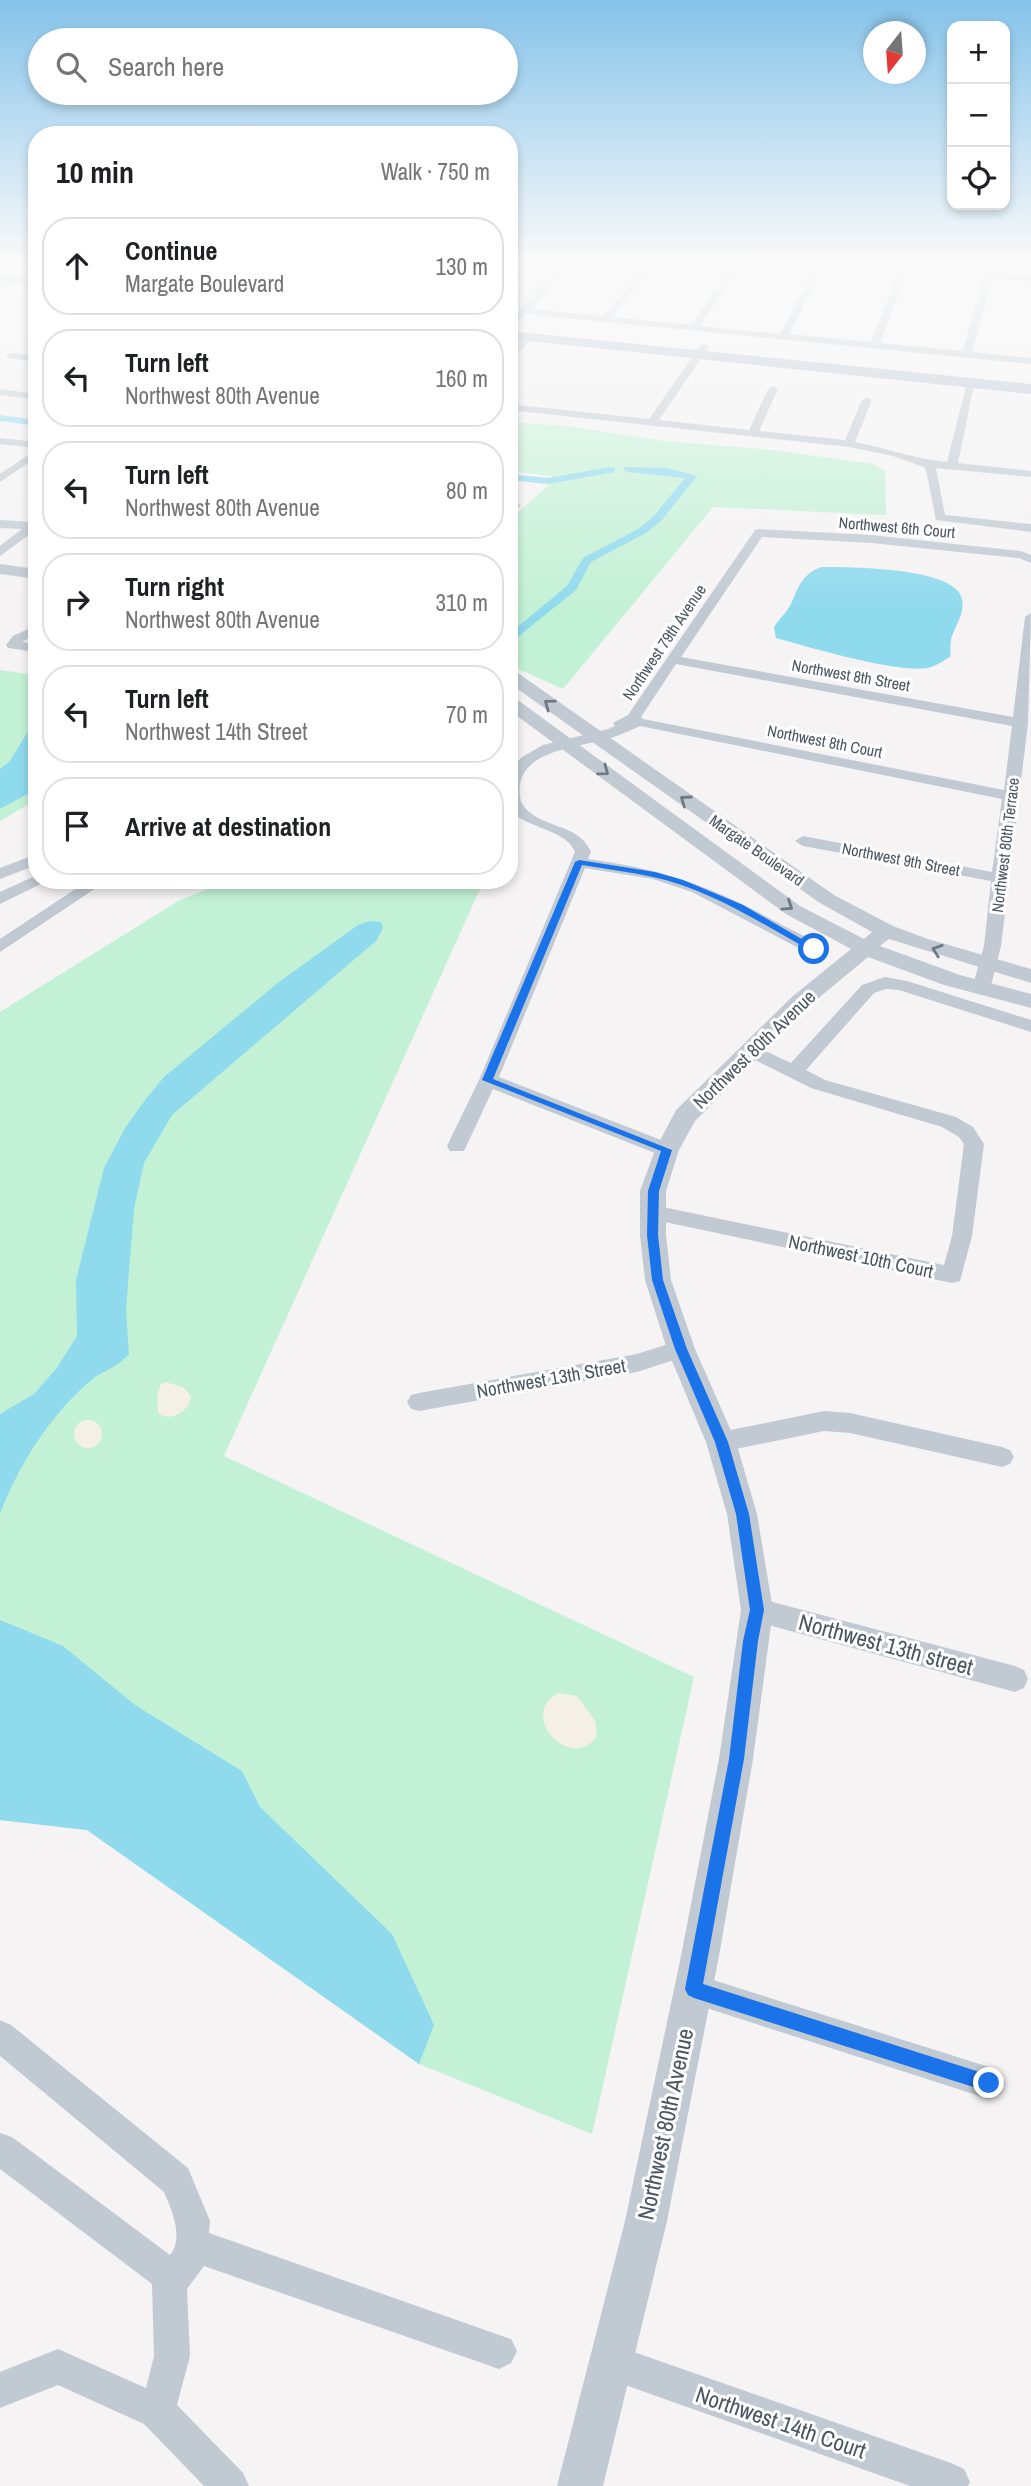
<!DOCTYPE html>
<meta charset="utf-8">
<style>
:root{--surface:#fff;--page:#f6f6f6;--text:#202124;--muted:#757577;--line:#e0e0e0}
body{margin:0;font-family:"Archivo Narrow",sans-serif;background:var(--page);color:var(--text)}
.controls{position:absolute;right:21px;top:21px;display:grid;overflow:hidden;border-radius:14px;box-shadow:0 4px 10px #0003}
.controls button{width:63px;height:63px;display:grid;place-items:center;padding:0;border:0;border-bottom:2px solid var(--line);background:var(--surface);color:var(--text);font:35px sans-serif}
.compass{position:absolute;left:863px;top:21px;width:63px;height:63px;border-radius:50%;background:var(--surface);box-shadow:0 4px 10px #0003;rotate:197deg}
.stop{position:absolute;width:21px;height:21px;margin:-16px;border:5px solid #1a73e8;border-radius:50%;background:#fff}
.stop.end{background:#1a73e8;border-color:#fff;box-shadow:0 2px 7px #0008}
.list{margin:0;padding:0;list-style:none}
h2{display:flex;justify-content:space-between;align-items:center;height:91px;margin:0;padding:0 28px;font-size:30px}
h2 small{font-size:23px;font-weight:400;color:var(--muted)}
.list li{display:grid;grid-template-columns:46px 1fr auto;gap:21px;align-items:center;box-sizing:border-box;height:98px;margin:0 14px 14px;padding:0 14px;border:2px solid var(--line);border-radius:28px}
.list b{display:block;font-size:26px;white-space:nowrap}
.list p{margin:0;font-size:23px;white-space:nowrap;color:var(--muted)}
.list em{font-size:23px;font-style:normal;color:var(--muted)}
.icon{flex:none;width:38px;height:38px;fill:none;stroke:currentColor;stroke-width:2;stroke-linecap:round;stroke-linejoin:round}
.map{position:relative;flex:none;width:1031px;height:2486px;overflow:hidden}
.search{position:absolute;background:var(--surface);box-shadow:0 4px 10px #0003;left:28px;top:28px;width:490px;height:77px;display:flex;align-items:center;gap:18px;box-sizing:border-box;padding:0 24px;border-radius:38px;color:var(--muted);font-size:26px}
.panel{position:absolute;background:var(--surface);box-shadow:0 4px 10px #0003;left:28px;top:126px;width:490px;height:763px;border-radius:28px}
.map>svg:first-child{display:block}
.commercial{fill:#fdf9ef}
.green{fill:#c3f1d5}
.sand{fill:#f5f0e5}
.water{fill:#90daee}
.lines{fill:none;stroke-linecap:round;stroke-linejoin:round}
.canal{fill:#90daee;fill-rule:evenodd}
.minor{fill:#c1cad2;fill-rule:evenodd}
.tertiary{fill:#c1cad2;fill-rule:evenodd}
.primary{fill:#b3c2d1;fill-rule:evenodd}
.oneway{stroke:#6e7983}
.route{fill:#1a73e8}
.labels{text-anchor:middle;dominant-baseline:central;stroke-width:6;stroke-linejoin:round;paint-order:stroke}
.far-street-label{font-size:16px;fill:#4a5661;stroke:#fff}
.street-label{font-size:19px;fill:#4a5661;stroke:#fff}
.near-street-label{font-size:23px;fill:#4a5661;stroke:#fff}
</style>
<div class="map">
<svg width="1031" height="2486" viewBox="0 0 1031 2486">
<rect width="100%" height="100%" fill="#f5f3f3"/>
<path class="commercial" d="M0,261H37V277L0,273Z"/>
<g class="green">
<path d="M509,422L568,426L664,441L773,450L873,464L885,471L886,515L713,507L563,689L509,665V520L546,488L552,476L509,471Z"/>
<path d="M0,670L37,675V799L0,821Z"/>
<path d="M230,880H484L224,1456L694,1677L592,2134L419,2064L87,1830L0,1820V1012L178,901Z"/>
</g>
<g class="sand">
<path d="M165,1382L183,1387L191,1396L189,1405C180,1415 169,1421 158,1413L157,1395L161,1384Z"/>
<circle cx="88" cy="1434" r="14"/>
<path d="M559,1693L577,1696L595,1721L597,1736C571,1774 516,1714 559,1693Z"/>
</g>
<g class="water">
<path d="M821,567C849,567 956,567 962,599C965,615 954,627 951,640C950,645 951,652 950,657C944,660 938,665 931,667C906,676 805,646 776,638L774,627C779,619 787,612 791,604C798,588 802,574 821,567Z"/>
<path d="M37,717V789L0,809V769L9,762Z"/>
<path d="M370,921L381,922L383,928L376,941L172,1115L144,1163L134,1209L126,1309L129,1354C116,1369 103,1370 90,1381C49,1417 19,1464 0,1514V1414L34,1394L56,1369L77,1336L76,1280L104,1168L125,1128L145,1100L164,1077L279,982L358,925Z"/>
<path d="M0,1620L63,1646L135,1705L242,1771L260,1807L392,1934L434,2025L419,2064L87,1830L0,1820Z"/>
</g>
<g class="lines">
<g class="canal">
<path d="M0,415L37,420V426L0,421Z"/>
<path d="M611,467L615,468V472L548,484L509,480V474L548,478Z"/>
<path d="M624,467L667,468L697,476L661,521L646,533L591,562L576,590L509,644V634L567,586L583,558L638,529L653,517L685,478L628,472L623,469Z"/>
</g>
<g class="minor">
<path d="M563,261H572L531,309L604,316L649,261H657L612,317L692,325L734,261H742L700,326L780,334L819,261H827L789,334L871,342L903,261H911L880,343L963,351L988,261H996L993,273L1031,276V282L992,278L972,352L1031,358V364L526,314L509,331V322Z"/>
<path d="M525,336L533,338L509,362V353Z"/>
<path d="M704,344L709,347L659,420L749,430L768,389L773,386L778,389L759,431L845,440L862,400L867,397L872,400L855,442C886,448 916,459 947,462L967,382L975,380L958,463L1031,471V477L936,468L945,515L1031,524V532L936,520L926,470L924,467L893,456L849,447L509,410V404L649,419L701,345Z"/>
<path d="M11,353L37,356V362L8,358L6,356Z"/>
<path d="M0,389L37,394V400L0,395Z"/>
<path d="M0,438L37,442V448L0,444Z"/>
<path d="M37,449V457L0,482V474Z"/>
<path d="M509,502L519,504L521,506L515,509L509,508Z"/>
<path d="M0,520L31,522L37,520V529L0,556V546L22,529L0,528Z"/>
<path d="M759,529L871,535L1021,551L1031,555V563L1019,558L871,543L762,537L681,657L1013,717L1025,617L1031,613L1028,723L1001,946L990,989L981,995L972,989L984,946L991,881L803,846L795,841L803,836L992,872L1002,799L640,726C627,732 613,738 599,741C566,749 510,754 521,802C537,830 578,821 591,852L588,859C669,870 715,888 786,927C797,933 814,939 823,949L820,953H808L692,892L653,879L585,868L499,1077L674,1145L677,1150L674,1155H660L493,1089L464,1151H450L447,1146L479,1080L575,852C566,829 528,829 511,811V769L522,757L543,745L608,729L615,726L613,723L628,715L755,530ZM676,664L1012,726L1004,790L643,719L641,717Z"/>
<path d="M37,625V634L22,642L37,644V652L8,648L6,645L13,636Z"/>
<path d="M37,854V865L0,879V868Z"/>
<path d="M37,875V880H45L43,883L0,904V892Z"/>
<path d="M89,880H108L0,952V939Z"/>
<path d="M885,977L907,981L1031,1020V1032L899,990L886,989L874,993L806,1070L825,1080L956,1117L973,1127L984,1144L972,1236L960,1281L952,1283L646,1218L643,1213L646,1208L653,1205L944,1265L952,1236L964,1144L959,1137L942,1127L811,1088L743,1054L741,1050L743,1046L750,1044L791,1063L862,985Z"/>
<path d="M681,1340L689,1343L692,1349L689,1355L637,1372L419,1411L411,1409L407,1402L411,1395L419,1393L637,1354Z"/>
<path d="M824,1411L850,1413L1002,1447L1010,1450L1014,1457L1010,1464L1002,1467L850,1433L824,1431L721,1452L713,1449L709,1442L713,1435L721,1432Z"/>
<path d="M757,1598L1015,1666L1024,1670L1028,1679L1024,1688L1015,1692L757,1622L748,1618L744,1610L748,1602Z"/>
<path d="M694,1974L989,2067L1000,2072L1005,2083L1000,2094L989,2099L694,2004L683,2000L679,1989L683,1978Z"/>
<path d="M0,2020L11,2025L188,2168L210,2221L209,2233L511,2339L517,2351L511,2363L499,2369L204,2266L187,2289L190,2356L177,2405L243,2473L249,2486H204L144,2424L58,2385L0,2408V2372L58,2349L146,2388L154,2356L152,2284L0,2169V2133L12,2137L170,2255C184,2237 172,2211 164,2192L0,2056Z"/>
<path d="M611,2344L951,2463L964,2469L970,2482L968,2486H910L611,2380L598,2375L593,2362L598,2349Z"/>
</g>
<g class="tertiary">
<path d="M0,564L37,569V579L0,574Z"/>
<path d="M509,670L515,671L834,895L893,926L928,939L1031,969V983L889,939L880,946L960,975L1031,994V1008L944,985L868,957L809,1006L695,1121L679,1150L666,1191V1235L671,1280L695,1349L736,1442L757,1514L773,1610L753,1759L719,1956L667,2221L603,2486H557L625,2221L681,1956L719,1759L741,1610L727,1514L706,1442L667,1349L645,1280L640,1235V1191L655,1150L676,1110L793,996L851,949L786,914L509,710V697L515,698L800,906L864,939L872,932L820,903L509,683Z"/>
</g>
<g class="primary">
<path d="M0,273L37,277V285L0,281Z"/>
<path d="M509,331L1031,384V394L509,339Z"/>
</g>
</g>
<defs><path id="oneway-chevron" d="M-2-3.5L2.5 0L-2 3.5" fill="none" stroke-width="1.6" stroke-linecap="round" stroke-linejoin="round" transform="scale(1.75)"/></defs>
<g class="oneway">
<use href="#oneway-chevron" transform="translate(549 704) rotate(-144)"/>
<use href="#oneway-chevron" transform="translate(604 771) rotate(37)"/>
<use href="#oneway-chevron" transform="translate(685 800) rotate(-145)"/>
<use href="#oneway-chevron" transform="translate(788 906) rotate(34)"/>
<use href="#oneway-chevron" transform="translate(937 950) rotate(-161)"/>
</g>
<linearGradient id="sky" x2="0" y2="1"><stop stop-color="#85c3ea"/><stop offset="0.43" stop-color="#fafafa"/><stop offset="1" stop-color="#fafafa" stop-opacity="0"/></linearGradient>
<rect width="1031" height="609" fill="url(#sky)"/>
<path class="route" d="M579,860L655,872L683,880L743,905L819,949L811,951C761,923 709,889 653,877C630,872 606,869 582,865L493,1079L672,1150L659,1191L658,1235L663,1280L687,1349L728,1442L749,1514L764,1610L758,1641L744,1759L703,1984L989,2075L995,2077L998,2083L995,2089L989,2092L694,1998L688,1995L685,1989L729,1759L743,1641L750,1610L736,1514L715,1442L675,1349L652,1280L647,1235L648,1191L661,1151L482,1080L575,862Z"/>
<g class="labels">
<g class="far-street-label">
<text transform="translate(897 527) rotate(5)">Northwest 6th Court</text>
<text transform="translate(664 642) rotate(-56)">Northwest 79th Avenue</text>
<text transform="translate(851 675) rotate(10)">Northwest 8th Street</text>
<text transform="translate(825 741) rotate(11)">Northwest 8th Court</text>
<text transform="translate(1005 845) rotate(-83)">Northwest 80th Terrace</text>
<text transform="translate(757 850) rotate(35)">Margate Boulevard</text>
<text transform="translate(901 859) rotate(11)">Northwest 9th Street</text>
</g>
<g class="street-label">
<text transform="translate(754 1049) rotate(-44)">Northwest 80th Avenue</text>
<text transform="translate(861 1256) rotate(12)">Northwest 10th Court</text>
<text transform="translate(551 1378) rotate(-10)">Northwest 13th Street</text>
</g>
<g class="near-street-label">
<text transform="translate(886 1644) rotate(15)">Northwest 13th street</text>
<text transform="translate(665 2124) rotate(-78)">Northwest 80th Avenue</text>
<text transform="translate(781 2422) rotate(19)">Northwest 14th Court</text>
</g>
</g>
</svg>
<div class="controls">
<button>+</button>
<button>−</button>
<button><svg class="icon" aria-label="locate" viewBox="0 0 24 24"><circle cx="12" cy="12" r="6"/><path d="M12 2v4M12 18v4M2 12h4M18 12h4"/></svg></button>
</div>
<svg class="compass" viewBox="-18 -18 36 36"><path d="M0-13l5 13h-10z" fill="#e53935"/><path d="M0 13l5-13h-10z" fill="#757577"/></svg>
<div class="stop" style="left:814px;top:949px"></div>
<div class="stop end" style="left:989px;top:2083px"></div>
<div class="search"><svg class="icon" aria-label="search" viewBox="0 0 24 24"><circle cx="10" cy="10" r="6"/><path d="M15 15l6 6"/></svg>Search here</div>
<section class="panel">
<h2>10 min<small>Walk · 750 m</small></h2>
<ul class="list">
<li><svg class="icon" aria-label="ahead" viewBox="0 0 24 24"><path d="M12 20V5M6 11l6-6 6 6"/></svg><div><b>Continue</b><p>Margate Boulevard</p></div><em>130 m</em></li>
<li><svg class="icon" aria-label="left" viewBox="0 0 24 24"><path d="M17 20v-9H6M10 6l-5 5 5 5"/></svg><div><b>Turn left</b><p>Northwest 80th Avenue</p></div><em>160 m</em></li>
<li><svg class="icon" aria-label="left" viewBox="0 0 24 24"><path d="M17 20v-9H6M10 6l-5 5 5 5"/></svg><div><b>Turn left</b><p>Northwest 80th Avenue</p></div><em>80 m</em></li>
<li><svg class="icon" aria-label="right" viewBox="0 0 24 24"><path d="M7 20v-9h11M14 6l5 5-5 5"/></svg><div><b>Turn right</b><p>Northwest 80th Avenue</p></div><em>310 m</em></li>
<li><svg class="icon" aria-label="left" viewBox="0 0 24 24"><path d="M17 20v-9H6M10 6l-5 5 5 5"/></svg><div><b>Turn left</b><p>Northwest 14th Street</p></div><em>70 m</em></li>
<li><svg class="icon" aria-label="arrive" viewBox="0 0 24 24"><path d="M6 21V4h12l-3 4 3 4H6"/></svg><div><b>Arrive at destination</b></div></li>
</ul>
</section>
</div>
